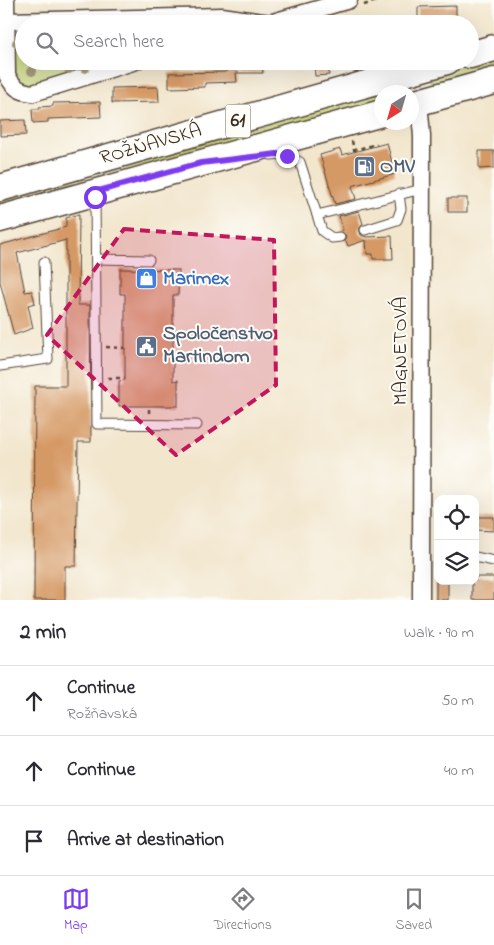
<!DOCTYPE html>
<meta charset="utf-8">
<style>
:root{--surface:#fff;--page:#f7f7f7;--text:#2b2b33;--muted:#7c7c81;--line:#e1e1e2;--accent:#7c3aed}
body{margin:0;font-family:"Indie Flower",sans-serif;background:var(--page);color:var(--text)}
.controls{position:absolute;right:15px;bottom:15px;display:grid;overflow:hidden;border-radius:10px;box-shadow:0 5px 20px #0002}
.controls button{width:45px;height:45px;display:grid;place-items:center;padding:0;border:0;border-bottom:1px solid var(--line);background:var(--surface);color:var(--text);font:25px sans-serif}
.compass{position:absolute;left:374px;top:85px;width:45px;height:45px;border-radius:50%;background:var(--surface);box-shadow:0 5px 20px #0002;rotate:217deg}
.stop{position:absolute;width:15px;height:15px;margin:-11px;border:4px solid #7c3aed;border-radius:50%;background:#fff}
.stop.end{background:#7c3aed;border-color:#fff;box-shadow:0 1px 5px #0008}
.list{margin:0;padding:0;list-style:none}
h2{display:flex;justify-content:space-between;align-items:center;height:65px;margin:0;padding:0 20px;font-size:21px}
h2 small{font-size:16px;font-weight:400;color:var(--muted)}
.list li{display:grid;grid-template-columns:32px 1fr auto;gap:15px;align-items:center;box-sizing:border-box;height:70px;padding:0 20px;border-top:1px solid var(--line)}
.list b{display:block;font-size:19px;white-space:nowrap}
.list p{margin:0;font-size:16px;white-space:nowrap;color:var(--muted)}
.list em{font-size:16px;font-style:normal;color:var(--muted)}
.icon{flex:none;width:28px;height:28px;fill:none;stroke:currentColor;stroke-width:2;stroke-linecap:round;stroke-linejoin:round}
.map{position:relative;flex:none;width:494px;height:600px;overflow:hidden}
.search{position:absolute;background:var(--surface);box-shadow:0 5px 20px #0002;left:15px;right:15px;top:15px;height:55px;display:flex;align-items:center;gap:12px;box-sizing:border-box;padding:0 18px;border-radius:28px;color:var(--muted);font-size:19px}
.sheet{height:275px;background:var(--surface)}
nav{display:flex;justify-content:space-around;align-items:center;box-sizing:border-box;height:70px;border-top:1px solid var(--line);background:var(--surface);font-size:14px;color:var(--muted)}
nav a{display:grid;justify-items:center;gap:2px}
nav .on{color:var(--accent)}
.map>svg:first-child{display:block}
.green{fill:#bfcd6f;stroke:#7d7c46}
.building{fill:#d59965}
.lines{fill:none;stroke-linecap:round;stroke-linejoin:round}
.lane-casing{stroke:#564638;stroke-width:11}
.street-casing{stroke:#564638;stroke-width:19}
.primary-casing{stroke:#564638;stroke-width:29}
.path{stroke:#564638;stroke-width:2.5;stroke-dasharray:4 4;stroke-linecap:butt}
.lane{stroke:#fff;stroke-width:9}
.street{stroke:#fff;stroke-width:16}
.primary{stroke:#fff;stroke-width:26}
.tree{fill:#a39a7a}
.route{stroke:#7c3aed;stroke-width:6}
.marked{fill:#c2185b;fill-opacity:0.2;stroke:#c2185b;stroke-width:4;stroke-dasharray:10 6;stroke-linejoin:round}
.labels{text-anchor:middle;dominant-baseline:central;stroke-width:4;stroke-linejoin:round;paint-order:stroke}
.shield{fill:#fdfcf7;stroke:#75695f;stroke-width:1}
.shield-label{font-size:19px;font-weight:bold;fill:#3b2a1e}
.street-label{font-size:20px;fill:#3b2a1e;stroke:#fdfcf7}
.service-label{font-size:20px;font-weight:bold;fill:#4e5e75;stroke:#fdfcf7;text-anchor:start}
.shop-label{font-size:20px;font-weight:bold;fill:#366cbe;stroke:#fdfcf7;text-anchor:start}
</style>
<div class="map">
<svg width="494" height="600" viewBox="0 0 494 600">
<rect width="100%" height="100%" fill="#fdfcf7"/>
<filter id="ink" filterUnits="userSpaceOnUse"><feTurbulence type="fractalNoise" baseFrequency=".02" numOctaves="2"/><feDisplacementMap in="SourceGraphic" scale="10" xChannelSelector="R" yChannelSelector="G"/><feConvolveMatrix kernelMatrix="1 2 1 2 8 2 1 2 1" color-interpolation-filters="sRGB"/></filter>
<filter id="wash" filterUnits="userSpaceOnUse"><feTurbulence type="fractalNoise" baseFrequency=".0096" numOctaves="4" result="noise"/><feDisplacementMap in="SourceGraphic" scale="20" xChannelSelector="R" yChannelSelector="G"/><feGaussianBlur stdDeviation="1.12" result="paint"/><feColorMatrix in="noise" values="0 0 0 0 0 0 0 0 0 0 0 0 0 0 0 0 0 1.4 0 .05"/><feComposite in="paint" operator="in"/></filter>
<g filter="url(#wash)">
<rect width="100%" height="100%" fill="#f2e6cd"/>
<g class="green">
<path d="M24,27V61H115L30,85C9,77 14,58 13,39L15,33Z"/>
<path d="M494,56V73L432,86L430,80L432,75Z"/>
<path d="M400,86L404,90L403,92H382L381,103L105,177L103,174L104,168Z"/>
<path d="M81,174L84,179V184L0,209V201L25,194Z"/>
</g>
<g id="blocks">
<g class="building">
<path d="M456,6V21L418,22V7Z"/>
<path d="M226,61H262L263,73H236L237,82L205,83V87L169,88V73L226,72Z"/>
<path d="M328,61L329,75L315,76L314,62Z"/>
<path d="M158,87L159,102L112,103V88Z"/>
<path d="M100,102L101,117L48,119V122L33,123L32,109H40L39,107L53,106V103Z"/>
<path d="M25,120L26,135L0,136V121Z"/>
<path d="M387,143L395,174L352,186L356,199L335,204L320,155L340,149L342,155Z"/>
<path d="M479,151H494V168L479,169Z"/>
<rect x="448" y="198" width="19" height="14"/>
<path d="M359,211L363,224L359,229L361,235L366,237L392,236L393,259H373V254H367L366,240L348,246L346,241H344L346,236L341,231L343,230L339,216Z"/>
<path d="M79,214L78,305H90L91,442H78L76,566H65V600H34L35,386H66V240L17,253L25,292L32,291L35,303L28,305L33,328L14,335L0,282V245L66,227V218Z"/>
<path d="M120,269L179,270L178,295H173V381L178,380V406H119V381L125,380V294H120Z"/>
<path d="M475,517H494V531L475,530Z"/>
<path d="M475,577H494V600H472V581H475Z"/>
<rect x="436" y="581" width="12" height="19"/>
</g>
</g>
</g>
<g filter="url(#ink)">
<use href="#blocks" fill-opacity="0" stroke="#564638" stroke-width="1"/>
<g class="lines">
<defs>
<g id="lane">
<path d="M271,155C282,153 290,158 300,162L317,215L422,189"/>
<path d="M95,195L97,424L197,425"/>
<path d="M317,215L322,231L332,238L340,237"/>
<path d="M365,230L397,220L401,209L399,194"/>
<path d="M96,259L149,260"/>
<path d="M0,366L48,359L44,262"/>
<path d="M475,557L494,561"/>
</g>
<g id="street">
<path d="M6,0L7,75C13,87 20,92 33,93L136,61"/>
<path d="M7,21L222,16L270,23"/>
<path d="M266,24L349,0"/>
<path d="M419,102L422,136L421,600"/>
</g>
<g id="primary">
<path d="M470,55L494,48"/>
<path d="M412,104L494,81"/>
<path d="M0,188L447,61"/>
<path d="M0,219L382,113"/>
</g>
</defs>
<use href="#lane" class="lane-casing"/>
<use href="#street" class="street-casing"/>
<use href="#primary" class="primary-casing"/>
<g class="path">
<path d="M364,5L379,0"/>
<path d="M149,66L167,61"/>
<path d="M352,141L354,150L377,144"/>
<path d="M106,347L125,348"/>
<path d="M108,378H125"/>
<path d="M149,413V406"/>
</g>
<use href="#lane" class="lane"/>
<use href="#street" class="street"/>
<use href="#primary" class="primary"/>
</g>
<g class="tree">
<circle cx="17" cy="43" r="5"/>
<circle cx="85" cy="68" r="5"/>
<circle cx="69" cy="69" r="5"/>
<circle cx="32" cy="71" r="5"/>
</g>
</g>
<g class="lines" filter="url(#ink)">
<path class="route" d="M95,197V192L201,163L277,154L287,156"/>
</g>
<path class="marked" d="M124,229L274,240L276,385L176,455L47,335Z"/>
<defs>
<symbol id="fuel-square" viewBox="-11 -11 22 22"><rect x="-9" y="-9" width="18" height="18" rx="4" fill="#5c6f8a" stroke="#fdfcf7"/><path d="M-5.5-6h7V0h2V4h1.3V-2.5L3-4.5l.8-.8L6-3V5H2.5V1h-1V6h-7ZM-4.2-4.7v3.2H.2V-4.7Z" fill="#fff"/></symbol>
<symbol id="shop-square" viewBox="-11 -11 22 22"><rect x="-9" y="-9" width="18" height="18" rx="4" fill="#3f7fe0" stroke="#fdfcf7"/><path d="M-5-2.5h2.3a2.7 3.5 0 0 1 5.4 0H5L5.5 6h-11ZM-1.5-2.5h3a1.5 2.3 0 0 0-3 0Z" fill="#fff"/></symbol>
<symbol id="civic-square" viewBox="-11 -11 22 22"><rect x="-9" y="-9" width="18" height="18" rx="4" fill="#5c6f8a" stroke="#fdfcf7"/><path d="M-.6-6.5H3V-4.5H.6V-3L4-1V1h2V6H-6V1h2V-1L-.6-3ZM-1.2 2.5V6h2.4V2.5Z" fill="#fff"/></symbol>
</defs>
<g fill-rule="evenodd">
<use href="#fuel-square" x="352" y="154" width="25" height="25"/>
<use href="#shop-square" x="134" y="266" width="25" height="25"/>
<use href="#civic-square" x="134" y="334" width="25" height="25"/>
</g>
<g class="labels">
<rect class="shield" x="225.5" y="104.5" width="25" height="33" rx="4"/>
<g class="shield-label">
<text x="238" y="121">61</text>
</g>
<g class="street-label">
<text transform="translate(151 145) rotate(-16)">ROŽŇAVSKÁ</text>
<text transform="translate(401 351) rotate(-90)">MAGNETOVÁ</text>
</g>
<g class="service-label">
<text x="380" y="167">OMV</text>
<text x="163" y="334">Spoločenstvo<tspan x="163" dy="23">Martindom</tspan></text>
</g>
<g class="shop-label">
<text x="163" y="279">Marimex</text>
</g>
</g>
</svg>
<div class="controls">
<button><svg class="icon" aria-label="locate" viewBox="0 0 24 24"><circle cx="12" cy="12" r="6"/><path d="M12 2v4M12 18v4M2 12h4M18 12h4"/></svg></button>
<button><svg class="icon" aria-label="layers" viewBox="0 0 24 24"><path d="M12 4l9 5-9 5-9-5zM3 14l9 5 9-5"/></svg></button>
</div>
<svg class="compass" viewBox="-18 -18 36 36"><path d="M0-13l5 13h-10z" fill="#e53935"/><path d="M0 13l5-13h-10z" fill="#7c7c81"/></svg>
<div class="stop" style="left:95px;top:197px"></div>
<div class="stop end" style="left:287px;top:156px"></div>
<div class="search"><svg class="icon" aria-label="search" viewBox="0 0 24 24"><circle cx="10" cy="10" r="6"/><path d="M15 15l6 6"/></svg>Search here</div>
</div>
<section class="sheet">
<h2>2 min<small>Walk · 90 m</small></h2>
<ul class="list">
<li><svg class="icon" aria-label="ahead" viewBox="0 0 24 24"><path d="M12 20V5M6 11l6-6 6 6"/></svg><div><b>Continue</b><p>Rožňavská</p></div><em>50 m</em></li>
<li><svg class="icon" aria-label="ahead" viewBox="0 0 24 24"><path d="M12 20V5M6 11l6-6 6 6"/></svg><div><b>Continue</b></div><em>40 m</em></li>
<li><svg class="icon" aria-label="arrive" viewBox="0 0 24 24"><path d="M6 21V4h12l-3 4 3 4H6"/></svg><div><b>Arrive at destination</b></div></li>
</ul>
</section>
<nav>
<a class="on"><svg class="icon" aria-label="map" viewBox="0 0 24 24"><path d="M3 6l6-2 6 2 6-2v14l-6 2-6-2-6 2zM9 4v14M15 6v14"/></svg>Map</a>
<a><svg class="icon" aria-label="directions" viewBox="0 0 24 24"><path d="M12 3l9 9-9 9-9-9zM9 14v-3h6M13 9l2 2-2 2"/></svg>Directions</a>
<a><svg class="icon" aria-label="saved" viewBox="0 0 24 24"><path d="M7 4h10v16l-5-4-5 4z"/></svg>Saved</a>
</nav>
